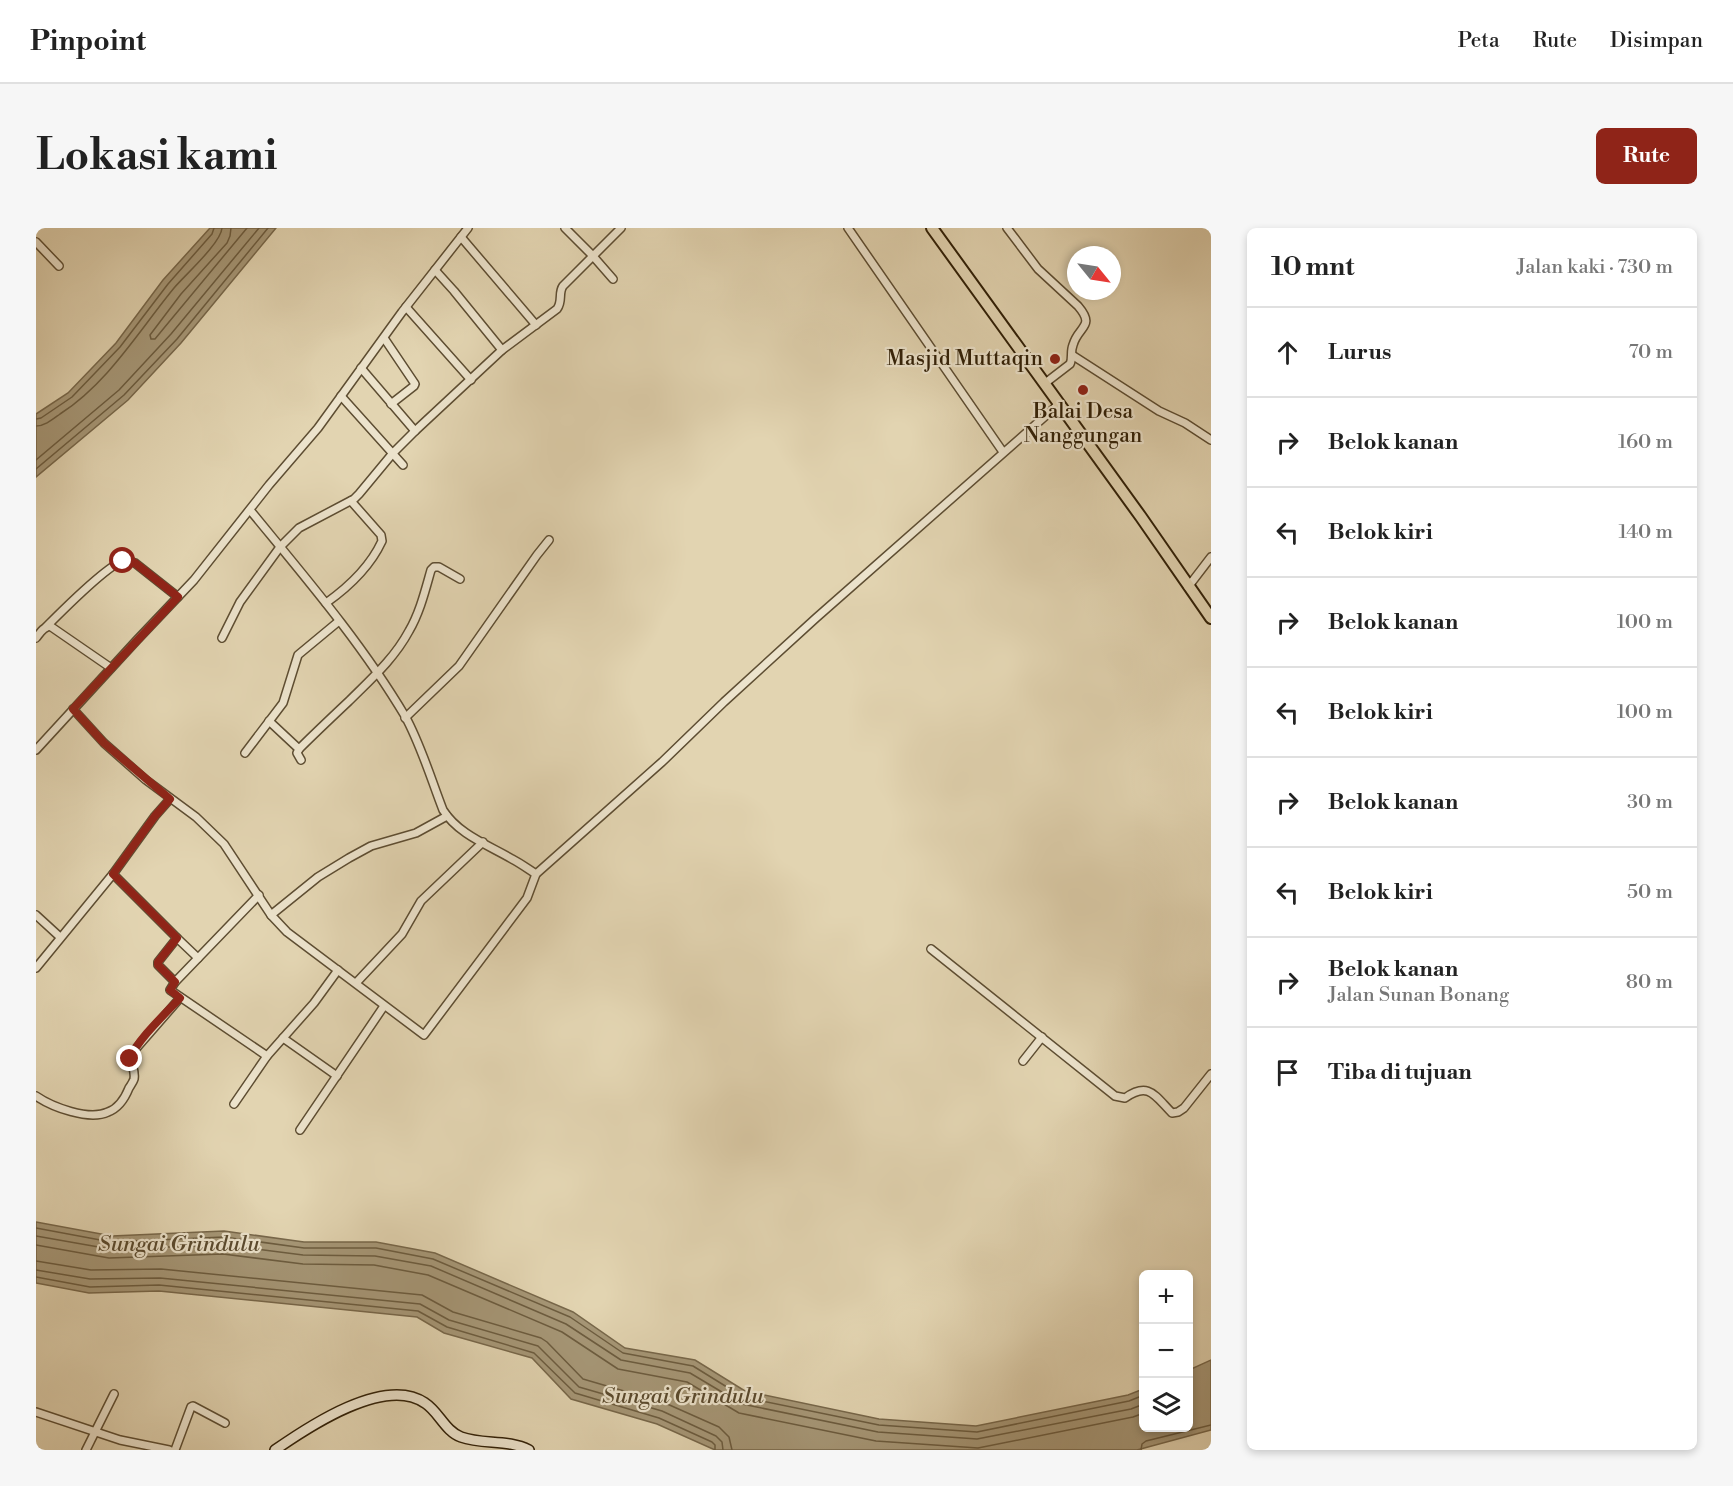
<!DOCTYPE html>
<html lang="id">
<meta charset="utf-8">
<style>
:root{--surface:#fff;--page:#f6f6f6;--text:#222;--muted:#767676;--line:#e0e0e0;--accent:#8f2418}
body{margin:0;font-family:"Libre Bodoni",serif;background:var(--page);color:var(--text)}
.controls{position:absolute;right:18px;bottom:18px;display:grid;overflow:hidden;border-radius:9px;box-shadow:0 3px 9px #0003}
.controls button{width:54px;height:54px;display:grid;place-items:center;padding:0;border:0;border-bottom:2px solid var(--line);background:var(--surface);color:var(--text);font:30px sans-serif}
.compass{position:absolute;left:1031px;top:18px;width:54px;height:54px;border-radius:50%;background:var(--surface);box-shadow:0 3px 9px #0003;rotate:120deg}
.stop{position:absolute;width:18px;height:18px;margin:-14px;border:4px solid #8f2418;border-radius:50%;background:#fff}
.stop.end{background:#8f2418;border-color:#fff;box-shadow:0 2px 6px #0008}
.list{margin:0;padding:0;list-style:none}
h2{display:flex;justify-content:space-between;align-items:center;height:78px;margin:0;padding:0 24px;font-size:26px}
h2 small{font-size:20px;font-weight:400;color:var(--muted)}
.list li{display:grid;grid-template-columns:39px 1fr auto;gap:18px;align-items:center;box-sizing:border-box;height:90px;padding:0 24px;border-top:2px solid var(--line)}
.list b{display:block;font-size:22px;white-space:nowrap}
.list p{margin:0;font-size:20px;white-space:nowrap;color:var(--muted)}
.list em{font-size:20px;font-style:normal;color:var(--muted)}
.icon{flex:none;width:33px;height:33px;fill:none;stroke:currentColor;stroke-width:2;stroke-linecap:round;stroke-linejoin:round}
.map{position:relative;flex:none;width:1175px;height:1222px;overflow:hidden;border-radius:9px}
header{display:flex;align-items:center;gap:36px;box-sizing:border-box;height:84px;padding:0 30px;background:var(--surface);border-bottom:2px solid var(--line)}
header strong{font-size:28px}
nav{display:flex;gap:33px;margin-inline-start:auto;font-size:21px}
.intro{display:flex;align-items:center;justify-content:space-between;box-sizing:border-box;height:144px;padding:0 36px}
h1{margin:0;font-size:42px}
.button{padding:15px 27px;border-radius:9px;background:var(--accent);color:#fff;font-size:21px;font-weight:700}
main{display:flex;gap:36px;padding:0 36px}
aside{flex:1;background:var(--surface);border-radius:9px;box-shadow:0 3px 9px #0003}
.map>svg:first-child{display:block}
.water{fill:#a69777;stroke:#77674a;stroke-width:1.5}
.lines{fill:none;stroke-linecap:round;stroke-linejoin:round}
.shore{stroke:#6c5c3f;stroke-width:1.5}
.street-casing{stroke:#5d4d32;stroke-width:10}
.secondary-casing{stroke:#312007;stroke-width:12}
.primary-casing{stroke:#312007;stroke-width:14}
.street{stroke:#ece3cc;stroke-width:7}
.secondary{stroke:#ece3cc;stroke-width:9}
.primary{stroke:#e2d4b1;stroke-width:10}
.route{stroke:#8f2418;stroke-width:8}
.poi-dot{fill:#8f2418;stroke:#ece3cc;stroke-width:2}
.labels{text-anchor:middle;dominant-baseline:central;stroke-width:4.5;stroke-linejoin:round;paint-order:stroke}
.poi-label{font-size:21px;fill:#312007;stroke:#ece3cc;text-anchor:end}
.water-label{font-size:22px;font-style:italic;fill:#5a4a2e;stroke:#ece3cc}
</style>
<header>
<strong>Pinpoint</strong>
<nav><a>Peta</a><a>Rute</a><a>Disimpan</a></nav>
</header>
<div class="intro"><h1>Lokasi kami</h1><a class="button">Rute</a></div>
<main>
<div class="map">
<svg width="1175" height="1222" viewBox="0 0 1175 1222">
<rect width="100%" height="100%" fill="#e2d4b1"/>
<filter id="stains"><feTurbulence type="fractalNoise" baseFrequency=".00333" numOctaves="4"/><feColorMatrix values="0 0 0 0 .2 0 0 0 0 .09 0 0 0 0 .02 0 0 0 .5 -.17"/></filter>
<radialGradient id="worn" r=".72"><stop offset=".6" stop-color="#630" stop-opacity="0"/><stop offset="1" stop-color="#630" stop-opacity=".3"/></radialGradient>
<g class="water">
<path d="M174,0H240L145,115L92,172L0,249V186L32,165L80,115L127,52Z"/>
<path d="M0,994L76,1008L188,1003L268,1014H340L399,1025L537,1084L589,1120L659,1132L709,1163L843,1191L940,1198L1092,1167L1107,1161L1108,1200H1152L1153,1142L1175,1132V1202L1101,1222H679L621,1196L535,1171L496,1130L408,1105L381,1089L123,1063L53,1065L0,1055Z"/>
</g>
<g class="lines">
<g class="shore">
<path d="M195,0L194,8L191,15L145,66L114,107L115,111H119L128,100L211,0"/>
<path d="M0,191L5,190L36,169L84,119L132,56L176,6L178,0"/>
<path d="M0,198C9,198 17,191 24,186C72,155 102,104 138,60C149,47 185,15 186,0"/>
<path d="M0,232L83,162L135,106L223,0"/>
<path d="M0,241L88,167L141,111L232,0"/>
<path d="M0,1000L75,1014L188,1009L268,1020H340L397,1031L534,1089L587,1125L657,1138L707,1169L843,1197L941,1204L1093,1173L1108,1167"/>
<path d="M0,1008L74,1021L188,1017L267,1027L339,1028L395,1038L530,1096L585,1132L654,1145L706,1176L842,1204L941,1211L1095,1181L1108,1176"/>
<path d="M0,1017L73,1030L187,1026L267,1036L338,1037L392,1047L526,1104L582,1141L651,1154L703,1185L840,1213L942,1220L1097,1189L1108,1185"/>
<path d="M0,1033L55,1042L125,1041L386,1067L417,1084L505,1110L511,1114L547,1151L629,1175L683,1199L693,1209L696,1222"/>
<path d="M0,1042L54,1051L124,1050L384,1076L413,1092L502,1118L543,1159L626,1183L680,1208L686,1214L687,1222"/>
<path d="M0,1049L54,1059L123,1057L382,1083L411,1099L498,1125L539,1165L623,1190L676,1214L679,1217V1222"/>
<path d="M1105,1222L1106,1216L1110,1213L1175,1197"/>
</g>
<defs>
<g id="street">
<path d="M529,0L556,27L577,51"/>
<path d="M812,0L967,224"/>
<path d="M971,0L1002,41L1042,78C1060,99 1042,98 1037,117C1034,124 1037,130 1034,136L1008,156"/>
<path d="M425,9L500,97"/>
<path d="M0,14L23,38"/>
<path d="M399,42L418,63L466,122"/>
<path d="M370,79L435,152"/>
<path d="M348,110L379,156L378,158L355,176"/>
<path d="M1036,127L1123,183L1149,195L1175,212"/>
<path d="M325,140L379,203"/>
<path d="M305,168L367,237"/>
<path d="M214,282C268,348 325,414 369,488C385,517 395,551 407,582C422,606 452,617 476,631C484,635 492,641 500,646"/>
<path d="M1152,359L1175,329"/>
<path d="M290,375C314,358 334,339 346,313L345,307L315,273"/>
<path d="M10,399C23,386 75,333 90,332C93,332 96,334 99,335L142,369"/>
<path d="M0,410C4,405 7,399 14,398L75,440"/>
<path d="M186,410L204,374L244,319L263,300L318,271L323,266L357,225L379,203L466,122L521,81C527,73 522,65 527,58L585,0"/>
<path d="M37,481L68,515L110,552L160,589L188,616L235,687L251,704L388,807L491,670L500,646L626,534L688,474L780,390L1023,176"/>
<path d="M369,490L423,438L501,327L513,312"/>
<path d="M233,493L263,521C279,505 296,489 313,473C335,451 358,431 373,403C384,384 389,363 395,342L398,339H403L424,351"/>
<path d="M263,521L261,525L265,532"/>
<path d="M0,522L101,412L158,352L233,257L282,200L366,84L432,0"/>
<path d="M209,525L247,475L262,427L303,393"/>
<path d="M77,646L141,710L122,734V737L139,754"/>
<path d="M223,667L139,754L134,762L231,828"/>
<path d="M0,687L24,709"/>
<path d="M235,687L282,649L313,630L335,618L380,605L411,588"/>
<path d="M141,710L162,730"/>
<path d="M895,721L1079,868L1089,870C1113,853 1119,868 1136,885L1142,884L1148,880L1175,846"/>
<path d="M0,740L77,646L119,588L134,571"/>
<path d="M320,755L366,706L385,673L447,614"/>
<path d="M247,810L301,848"/>
<path d="M987,833L1006,809"/>
<path d="M0,868C16,879 53,893 72,884C83,880 89,870 93,860C95,857 97,854 98,851C100,841 92,833 97,824L144,770"/>
<path d="M198,876L231,828L278,775L302,742"/>
<path d="M264,902L348,778"/>
<path d="M0,1184L84,1212L133,1222"/>
<path d="M50,1222L78,1166"/>
<path d="M139,1222L155,1179L157,1178L189,1195"/>
</g>
<path id="secondary" d="M239,1222C272,1199 349,1147 389,1175C403,1184 409,1203 425,1209C447,1217 472,1211 493,1222"/>
<path id="primary" d="M896,0L1105,289L1175,390"/>
</defs>
<use href="#street" class="street-casing"/>
<use href="#secondary" class="secondary-casing"/>
<use href="#primary" class="primary-casing"/>
<use href="#street" class="street"/>
<use href="#secondary" class="secondary"/>
<use href="#primary" class="primary"/>
</g>
<g class="lines">
<path class="route" d="M87,333L92,332L99,335L142,369L37,481L68,515L134,571L119,588L77,646L141,710L122,734V737L139,754L134,762L144,770C130,785 100,813 94,831"/>
</g>
<g class="poi-dot">
<circle cx="1019" cy="131" r="6"/>
<circle cx="1047" cy="162" r="6"/>
</g>
<g class="labels">
<g class="poi-label">
<text x="1007" y="131">Masjid Muttaqin</text>
<text x="1047" y="184" text-anchor="middle">Balai Desa<tspan x="1047" dy="24">Nanggungan</tspan></text>
</g>
<g class="water-label">
<text x="143" y="1016">Sungai Grindulu</text>
<text x="647" y="1168">Sungai Grindulu</text>
</g>
</g>
<rect width="100%" height="100%" filter="url(#stains)"/>
<rect width="100%" height="100%" fill="url(#worn)"/>
</svg>
<div class="controls">
<button>+</button>
<button>−</button>
<button><svg class="icon" aria-label="layers" viewBox="0 0 24 24"><path d="M12 4l9 5-9 5-9-5zM3 14l9 5 9-5"/></svg></button>
</div>
<svg class="compass" viewBox="-18 -18 36 36"><path d="M0-13l5 13h-10z" fill="#e53935"/><path d="M0 13l5-13h-10z" fill="#767676"/></svg>
<div class="stop" style="left:87px;top:333px"></div>
<div class="stop end" style="left:94px;top:831px"></div>
</div>
<aside>
<h2>10 mnt<small>Jalan kaki · 730 m</small></h2>
<ul class="list">
<li><svg class="icon" aria-label="ahead" viewBox="0 0 24 24"><path d="M12 20V5M6 11l6-6 6 6"/></svg><div><b>Lurus</b></div><em>70 m</em></li>
<li><svg class="icon" aria-label="right" viewBox="0 0 24 24"><path d="M7 20v-9h11M14 6l5 5-5 5"/></svg><div><b>Belok kanan</b></div><em>160 m</em></li>
<li><svg class="icon" aria-label="left" viewBox="0 0 24 24"><path d="M17 20v-9H6M10 6l-5 5 5 5"/></svg><div><b>Belok kiri</b></div><em>140 m</em></li>
<li><svg class="icon" aria-label="right" viewBox="0 0 24 24"><path d="M7 20v-9h11M14 6l5 5-5 5"/></svg><div><b>Belok kanan</b></div><em>100 m</em></li>
<li><svg class="icon" aria-label="left" viewBox="0 0 24 24"><path d="M17 20v-9H6M10 6l-5 5 5 5"/></svg><div><b>Belok kiri</b></div><em>100 m</em></li>
<li><svg class="icon" aria-label="right" viewBox="0 0 24 24"><path d="M7 20v-9h11M14 6l5 5-5 5"/></svg><div><b>Belok kanan</b></div><em>30 m</em></li>
<li><svg class="icon" aria-label="left" viewBox="0 0 24 24"><path d="M17 20v-9H6M10 6l-5 5 5 5"/></svg><div><b>Belok kiri</b></div><em>50 m</em></li>
<li><svg class="icon" aria-label="right" viewBox="0 0 24 24"><path d="M7 20v-9h11M14 6l5 5-5 5"/></svg><div><b>Belok kanan</b><p>Jalan Sunan Bonang</p></div><em>80 m</em></li>
<li><svg class="icon" aria-label="arrive" viewBox="0 0 24 24"><path d="M6 21V4h12l-3 4 3 4H6"/></svg><div><b>Tiba di tujuan</b></div></li>
</ul>
</aside>
</main>
